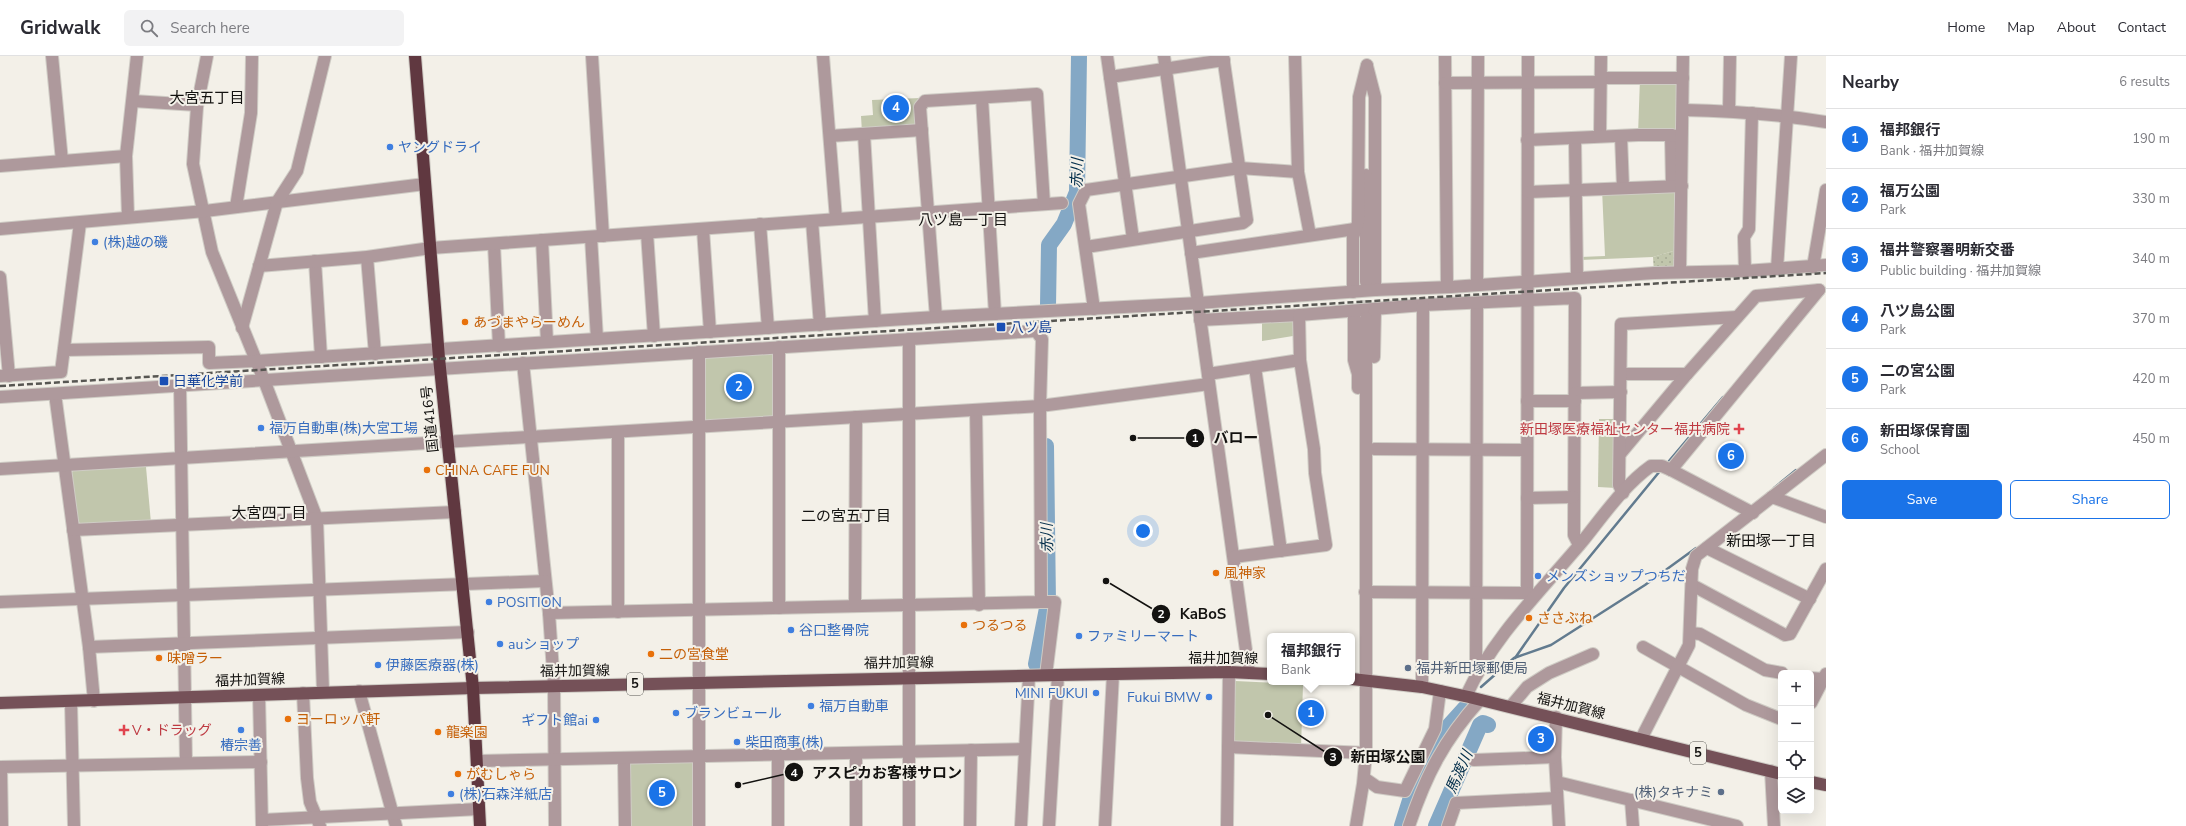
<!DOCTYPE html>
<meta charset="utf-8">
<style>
:root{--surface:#fff;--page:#f2f2f3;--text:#2b2b33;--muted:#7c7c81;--line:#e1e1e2;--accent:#1a73e8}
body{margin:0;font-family:"Nunito Sans","Noto Sans JP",sans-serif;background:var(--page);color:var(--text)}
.controls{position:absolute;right:12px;bottom:12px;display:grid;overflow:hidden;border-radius:6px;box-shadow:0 4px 16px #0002}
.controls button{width:36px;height:36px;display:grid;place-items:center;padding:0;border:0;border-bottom:1px solid var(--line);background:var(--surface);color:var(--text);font:20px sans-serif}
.you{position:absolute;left:1143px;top:475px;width:14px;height:14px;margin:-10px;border:3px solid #fff;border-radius:50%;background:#1a73e8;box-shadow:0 0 0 6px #1a73e833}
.badge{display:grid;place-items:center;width:26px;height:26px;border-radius:50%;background:var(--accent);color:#fff;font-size:13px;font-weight:700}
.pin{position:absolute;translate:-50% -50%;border:2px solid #fff;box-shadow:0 1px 4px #0006}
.popup{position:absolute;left:1267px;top:577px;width:88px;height:52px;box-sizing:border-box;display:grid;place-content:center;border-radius:6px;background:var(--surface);filter:drop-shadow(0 1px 3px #0005);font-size:13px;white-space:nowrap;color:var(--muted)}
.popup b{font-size:15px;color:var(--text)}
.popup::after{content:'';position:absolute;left:50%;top:100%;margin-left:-8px;border:8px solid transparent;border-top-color:var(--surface)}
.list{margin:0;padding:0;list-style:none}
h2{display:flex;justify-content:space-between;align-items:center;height:52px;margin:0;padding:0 16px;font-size:17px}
h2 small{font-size:13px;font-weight:400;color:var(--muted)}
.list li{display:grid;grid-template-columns:26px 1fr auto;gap:12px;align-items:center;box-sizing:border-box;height:60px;padding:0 16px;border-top:1px solid var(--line)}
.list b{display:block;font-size:15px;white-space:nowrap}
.list p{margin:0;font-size:13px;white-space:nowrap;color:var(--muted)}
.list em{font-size:13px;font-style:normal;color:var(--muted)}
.actions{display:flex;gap:8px;padding:12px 16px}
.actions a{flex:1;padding:9px 0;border:1px solid var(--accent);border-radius:6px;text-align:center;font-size:14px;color:var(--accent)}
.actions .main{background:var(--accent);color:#fff}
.icon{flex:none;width:22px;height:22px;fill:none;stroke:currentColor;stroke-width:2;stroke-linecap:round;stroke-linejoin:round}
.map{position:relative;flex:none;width:1826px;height:770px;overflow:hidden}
header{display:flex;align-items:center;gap:24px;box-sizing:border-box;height:56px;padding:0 20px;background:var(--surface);border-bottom:1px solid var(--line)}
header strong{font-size:19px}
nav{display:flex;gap:22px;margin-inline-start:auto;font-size:14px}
.search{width:280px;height:36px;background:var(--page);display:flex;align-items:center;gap:10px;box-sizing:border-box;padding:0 14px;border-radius:6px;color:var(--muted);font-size:15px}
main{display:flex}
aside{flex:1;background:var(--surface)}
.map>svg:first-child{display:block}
.grass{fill:url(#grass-dots)}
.park{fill:#c1c6ac}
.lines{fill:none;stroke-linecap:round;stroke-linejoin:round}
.stream{stroke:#627b8f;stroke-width:2.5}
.river{stroke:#84a8c5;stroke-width:16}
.minor-tunnel{stroke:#d1cfc8;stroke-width:12;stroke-dasharray:12 6;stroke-linecap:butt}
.minor-casing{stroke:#cfccc5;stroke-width:14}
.major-casing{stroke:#cfccc5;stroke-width:14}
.highway-casing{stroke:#cfccc5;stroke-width:14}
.minor{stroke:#ae999c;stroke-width:12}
.major{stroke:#755158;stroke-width:12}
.highway{stroke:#603840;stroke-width:12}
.rail{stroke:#575652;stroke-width:2.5;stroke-dasharray:6 3;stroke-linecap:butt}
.shop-dot{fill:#3f7fe0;stroke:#f3f0e8;stroke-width:1.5}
.food-dot{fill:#e8710a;stroke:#f3f0e8;stroke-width:1.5}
.transit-dot{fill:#1a4fb4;stroke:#f3f0e8;stroke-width:1.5}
.health-dot{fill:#e0444e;stroke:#f3f0e8;stroke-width:1.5}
.service-dot{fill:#5c6f8a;stroke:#f3f0e8;stroke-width:1.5}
.labels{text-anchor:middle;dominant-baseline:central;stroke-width:4;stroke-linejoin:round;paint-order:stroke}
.shield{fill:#f3f0e8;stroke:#565551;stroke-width:1}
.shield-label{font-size:13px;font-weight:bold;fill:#131210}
.shop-label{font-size:14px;fill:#366cbe;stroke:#f3f0e8;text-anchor:start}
.food-label{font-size:14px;fill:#c56008;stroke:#f3f0e8;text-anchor:start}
.transit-label{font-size:14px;fill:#164399;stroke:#f3f0e8;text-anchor:start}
.street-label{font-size:14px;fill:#131210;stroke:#f3f0e8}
.health-label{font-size:14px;fill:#be3a42;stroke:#f3f0e8;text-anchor:end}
.service-label{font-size:14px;fill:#4e5e75;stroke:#f3f0e8;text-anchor:start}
.neighbourhood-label{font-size:15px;fill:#131210;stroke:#f3f0e8}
.water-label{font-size:15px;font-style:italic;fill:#002c49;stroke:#f3f0e8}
.leader{fill:none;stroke:#131210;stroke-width:1.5}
.callout-dot{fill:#131210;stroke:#f3f0e8;stroke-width:1.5}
.mark-label{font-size:12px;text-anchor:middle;font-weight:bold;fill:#fff}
.callout-label{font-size:15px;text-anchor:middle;font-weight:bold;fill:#131210;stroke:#f3f0e8;stroke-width:4;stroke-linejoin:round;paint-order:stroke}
</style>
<header>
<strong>Gridwalk</strong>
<div class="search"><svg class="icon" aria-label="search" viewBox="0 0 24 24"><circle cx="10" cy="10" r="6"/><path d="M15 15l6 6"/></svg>Search here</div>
<nav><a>Home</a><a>Map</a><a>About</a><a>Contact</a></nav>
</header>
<main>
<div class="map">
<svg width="1826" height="770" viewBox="0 0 1826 770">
<defs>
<pattern id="grass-dots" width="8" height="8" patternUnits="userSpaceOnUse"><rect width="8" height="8" fill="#c1c6ac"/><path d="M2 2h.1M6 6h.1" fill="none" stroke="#a5a993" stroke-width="1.8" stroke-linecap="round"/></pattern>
</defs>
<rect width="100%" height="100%" fill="#f3f0e8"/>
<path class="grass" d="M1680,193V216L1654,217L1653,201Z"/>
<g class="park">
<path d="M1640,22H1683L1681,81L1638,79Z"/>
<path d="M920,42L922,74L862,76L861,60L873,59L872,44Z"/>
<path d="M1682,130L1680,193L1653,201L1580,204V201L1605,200L1602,133Z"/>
<path d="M1299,259V279L1262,285V261Z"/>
<path d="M779,291V366L700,371L699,296Z"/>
<path d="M1599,363H1617L1616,432L1598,431Z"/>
<path d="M146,411L151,467L84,470L77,465L71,417L76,412Z"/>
<path d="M1235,625L1303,628L1301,692L1231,688Z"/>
<path d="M695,703L696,770H628V705Z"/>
</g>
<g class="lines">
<g class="stream">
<path d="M1669,405L1723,341"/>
<path d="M1774,432L1796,414"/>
<path d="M1515,602L1564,532L1660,415"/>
<path d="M1481,631L1514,602L1551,589L1645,529L1696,492"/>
</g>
<g class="river">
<path d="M1048,250L1049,189L1064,168L1077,136L1079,0"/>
<path d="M1036,608L1048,547L1046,390"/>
<path d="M1402,770L1417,722L1446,673L1465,652"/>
<path d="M1436,770L1480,669L1483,667L1488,669"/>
</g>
<path class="minor-tunnel" d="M1366,226V262"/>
<defs>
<g id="minor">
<path d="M52,0L62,105"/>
<path d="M207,0L197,51L193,108L212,196L264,324L317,463L323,636"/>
<path d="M592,0L603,180"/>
<path d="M823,0L836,163"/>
<path d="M1107,0L1133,183"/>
<path d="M1164,0L1249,616"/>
<path d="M1295,0L1298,116L1310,179"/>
<path d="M1445,0L1447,231"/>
<path d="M1528,0L1527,537L1531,544"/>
<path d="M1367,10L1375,41V234"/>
<path d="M1110,21L1224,4"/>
<path d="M1601,22H1683"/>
<path d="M1445,27L1601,26"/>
<path d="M982,42L995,258"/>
<path d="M133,45L197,49"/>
<path d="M1683,54C1731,55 1778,58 1826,66"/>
<path d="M1729,55L1730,0"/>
<path d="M864,78L875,265"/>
<path d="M1671,79L1672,130"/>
<path d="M830,80L922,74"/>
<path d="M1600,80L1601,0"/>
<path d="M1621,80L1623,132"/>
<path d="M1575,82L1577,222"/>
<path d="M1527,84L1638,79H1671L1681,81"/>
<path d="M0,110L126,100"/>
<path d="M1528,136L1682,130"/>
<path d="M236,151L251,57L252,0"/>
<path d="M128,161L126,100L137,0"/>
<path d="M812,165L820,269"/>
<path d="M760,168L768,272"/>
<path d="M0,173L205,155L425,128"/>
<path d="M703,173L710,276"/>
<path d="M647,177L654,280"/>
<path d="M591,181L597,283"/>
<path d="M542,184L547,286"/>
<path d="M494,188L499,290"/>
<path d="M1086,191L1243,167L1247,164L1223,0"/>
<path d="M1191,197L1355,173"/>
<path d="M367,201L375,298"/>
<path d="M315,205L321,301"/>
<path d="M259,210L367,201L431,192L1062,147"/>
<path d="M1813,211L1826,134"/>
<path d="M1777,213L1791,0"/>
<path d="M1745,215L1744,181L1749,173L1752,57"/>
<path d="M1680,216L1683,0"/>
<path d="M0,221L9,320"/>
<path d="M1366,226V119"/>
<path d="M1477,229L1478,0"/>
<path d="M1353,236V181L1358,167L1359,41L1367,9"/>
<path d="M1477,247L1476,603L1479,613"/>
<path d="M1094,253L1079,148L1086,134L1240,112L1298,116"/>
<path d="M1354,255V304L1358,318V332"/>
<path d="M936,261L920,51L925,45L1037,38L1044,148"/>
<path d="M1200,264L1299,259L1423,249L1575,242L1574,479L1579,489"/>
<path d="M242,272L277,146L297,115L325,0"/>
<path d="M64,294L209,291V307L256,305L936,261L1199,247L1375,234L1451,231L1654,217L1745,215L1826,209"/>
<path d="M1374,301L1375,254"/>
<path d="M523,307L549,557L554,630L555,770"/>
<path d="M1255,311L1281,495"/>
<path d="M1208,318L1300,304"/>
<path d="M1621,318H1687"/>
<path d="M0,320L61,316L80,167"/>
<path d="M180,329L186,707"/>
<path d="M1575,337L1621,336"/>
<path d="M55,338L89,591L94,645"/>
<path d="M0,341L1036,275L1042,283L1040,350L1041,546L549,557"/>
<path d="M1527,345H1575"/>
<path d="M976,354L979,549"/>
<path d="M1374,393L1527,394"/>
<path d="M1620,398L1687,318L1756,240L1819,234"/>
<path d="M0,413L1040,350L1209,328"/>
<path d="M1671,414L1819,234"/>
<path d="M1623,437L1619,429L1621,268L1737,261"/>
<path d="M1772,441L1826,461"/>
<path d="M1527,442L1573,441"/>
<path d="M73,474L455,456"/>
<path d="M1707,492L1810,543"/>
<path d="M1234,501L1326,489L1315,417L1314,393L1300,304L1299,259"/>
<path d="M1692,529L1785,579L1790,578L1826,513"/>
<path d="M1365,536L1527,537"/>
<path d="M0,546L545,525"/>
<path d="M1041,546H1055L1046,619"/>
<path d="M855,550L856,361"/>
<path d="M779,552V291"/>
<path d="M618,556V376"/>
<path d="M1691,577L1700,578L1765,614L1782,617"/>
<path d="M89,591L468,576"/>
<path d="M1643,591L1746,649L1781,663"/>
<path d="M1811,622L1823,623"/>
<path d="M1422,631L1423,249"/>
<path d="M359,635L396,770"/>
<path d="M303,637L307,722L310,746L320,770"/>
<path d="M259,639L262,770"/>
<path d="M1466,640C1493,581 1540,536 1582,486C1603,460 1624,429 1651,410H1662L1671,414L1753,457"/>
<path d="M71,646L74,770"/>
<path d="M1811,647L1826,618"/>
<path d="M1511,650L1527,631L1549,617L1593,598"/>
<path d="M1556,661L1555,701L1559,770"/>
<path d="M1641,683L1689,589L1692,513L1696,500L1826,399"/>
<path d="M1228,691L1366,697"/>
<path d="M778,699V770"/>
<path d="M624,703L625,770"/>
<path d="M1474,704L1555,701"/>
<path d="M478,705L1025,693"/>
<path d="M0,711L261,706"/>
<path d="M1,711L2,770"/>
<path d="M1771,715L1774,770"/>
<path d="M1364,722L1377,731L1405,735L1435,673L1440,635"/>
<path d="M1557,726L1737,770"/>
<path d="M1631,744L1633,770"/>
<path d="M262,764L479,753"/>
<path d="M699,770V296"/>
<path d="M856,770V697"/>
<path d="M909,770V283"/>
<path d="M970,770L971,694"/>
<path d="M1021,770L1029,620"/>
<path d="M1049,770L1058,619"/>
<path d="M1105,770L1113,618"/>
<path d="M1227,770L1229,616"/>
<path d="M1356,770L1363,728L1366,697V262"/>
<path d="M1409,770C1426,719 1444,684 1480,644"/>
<path d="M1448,770L1456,747L1557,742"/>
</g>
<g id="major">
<path d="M1352,623L1422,631L1469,641L1781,718"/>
<path d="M0,647L473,632L1058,619L1229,616L1270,618"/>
<path d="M1811,726L1826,729"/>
</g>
<path id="highway" d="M415,0L439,302L473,632L480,770"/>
</defs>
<use href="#minor" class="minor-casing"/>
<use href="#major" class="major-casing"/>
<use href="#highway" class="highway-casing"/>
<use href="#minor" class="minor"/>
<use href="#major" class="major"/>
<use href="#highway" class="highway"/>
<path class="rail" d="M0,330L1826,217"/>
</g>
<g class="shop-dot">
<circle cx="390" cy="91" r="4"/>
<circle cx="95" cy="186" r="4"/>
<circle cx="261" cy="372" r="4"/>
<circle cx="1538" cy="520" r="4"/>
<circle cx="489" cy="546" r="4"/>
<circle cx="791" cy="574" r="4"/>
<circle cx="1079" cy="580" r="4"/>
<circle cx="500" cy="588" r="4"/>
<circle cx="378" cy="609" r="4"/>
<circle cx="1096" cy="637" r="4"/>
<circle cx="1209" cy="641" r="4"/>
<circle cx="811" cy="650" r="4"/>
<circle cx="676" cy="657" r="4"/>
<circle cx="596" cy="664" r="4"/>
<circle cx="241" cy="674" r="4"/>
<circle cx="737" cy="686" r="4"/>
<circle cx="451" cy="738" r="4"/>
</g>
<g class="food-dot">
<circle cx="465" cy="266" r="4"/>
<circle cx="427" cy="414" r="4"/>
<circle cx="1216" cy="517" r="4"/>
<circle cx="1529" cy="562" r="4"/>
<circle cx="964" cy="569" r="4"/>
<circle cx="651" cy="598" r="4"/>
<circle cx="159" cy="602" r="4"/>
<circle cx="288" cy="663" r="4"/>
<circle cx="438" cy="676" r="4"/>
<circle cx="458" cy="718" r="4"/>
</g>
<g class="transit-dot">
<rect x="996" y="266" width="10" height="10" rx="2"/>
<rect x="159" y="320" width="10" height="10" rx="2"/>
</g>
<g class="health-dot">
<path d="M1737 367h4v4h4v4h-4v4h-4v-4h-4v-4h4z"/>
<path d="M122 668h4v4h4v4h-4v4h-4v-4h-4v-4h4z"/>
</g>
<g class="service-dot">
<circle cx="1408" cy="612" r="4"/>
<circle cx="1721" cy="736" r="4"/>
</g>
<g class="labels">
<g class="shield">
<rect x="627" y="617" width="16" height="22" rx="3"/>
<rect x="1690" y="686" width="16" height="22" rx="3"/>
</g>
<g class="shield-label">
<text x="635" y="628">5</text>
<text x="1698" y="697">5</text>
</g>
<g class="shop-label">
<text x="398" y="91">ヤングドライ</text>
<text x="103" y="186">(株)越の磯</text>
<text x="269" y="372">福万自動車(株)大宮工場</text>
<text x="1546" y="520">メンズショップつちだ</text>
<text x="497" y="546">POSITION</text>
<text x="799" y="574">谷口整骨院</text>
<text x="1087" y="580">ファミリーマート</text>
<text x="508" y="588">auショップ</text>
<text x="386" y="609">伊藤医療器(株)</text>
<text x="1088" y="637" text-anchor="end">MINI FUKUI</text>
<text x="1201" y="641" text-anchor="end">Fukui BMW</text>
<text x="819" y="650">福万自動車</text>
<text x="684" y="657">ブランビュール</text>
<text x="588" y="664" text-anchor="end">ギフト館ai</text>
<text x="745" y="686">柴田商事(株)</text>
<text x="241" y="689" text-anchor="middle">椿宗善</text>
<text x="459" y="738">(株)石森洋紙店</text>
</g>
<g class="food-label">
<text x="473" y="266">あづまやらーめん</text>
<text x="435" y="414">CHINA CAFE FUN</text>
<text x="1224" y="517">風神家</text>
<text x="1537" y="562">ささぶね</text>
<text x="972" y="569">つるつる</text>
<text x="659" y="598">二の宮食堂</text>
<text x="167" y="602">味噌ラー</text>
<text x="296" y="663">ヨーロッパ軒</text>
<text x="446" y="676">龍楽園</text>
<text x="466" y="718">がむしゃら</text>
</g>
<g class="transit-label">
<text x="1010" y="271">八ツ島</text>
<text x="173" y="325">日華化学前</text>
</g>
<g class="street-label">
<text transform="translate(430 363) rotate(-96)">国道416号</text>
<text x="1223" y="602">福井加賀線</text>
<text transform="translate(899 607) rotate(-1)">福井加賀線</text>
<text transform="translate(575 615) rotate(-1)">福井加賀線</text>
<text transform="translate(250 624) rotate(-2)">福井加賀線</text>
<text transform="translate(1571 650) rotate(14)">福井加賀線</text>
</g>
<g class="health-label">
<text x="1730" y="373">新田塚医療福祉センター福井病院</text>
<text x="132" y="674" text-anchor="start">V・ドラッグ</text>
</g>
<g class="service-label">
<text x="1416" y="612">福井新田塚郵便局</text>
<text x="1713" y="736" text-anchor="end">(株)タキナミ</text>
</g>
<g class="neighbourhood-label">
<text x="207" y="42">大宮五丁目</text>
<text x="963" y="164">八ツ島一丁目</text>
<text x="269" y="457">大宮四丁目</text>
<text x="846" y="460">二の宮五丁目</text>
<text x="1771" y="485">新田塚一丁目</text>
</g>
<g class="water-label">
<text transform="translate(1077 117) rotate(-88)">赤川</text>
<text transform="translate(1047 482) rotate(-91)">赤川</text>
<text transform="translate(1459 716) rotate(-66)">馬渡川</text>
</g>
</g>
<path class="leader" d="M1133 382L1195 382M1106 525L1161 558M1268 659L1333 701M738 729L794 716"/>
<g class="callout-dot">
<circle cx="1133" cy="382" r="4"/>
<circle cx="1106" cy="525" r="4"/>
<circle cx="1268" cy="659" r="4"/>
<circle cx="738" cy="729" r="4"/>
<circle cx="1195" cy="382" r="10"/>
<circle cx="1161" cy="558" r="10"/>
<circle cx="1333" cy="701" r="10"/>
<circle cx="794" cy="716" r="10"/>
</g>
<g class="mark-label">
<text x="1195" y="386">1</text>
<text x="1161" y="562">2</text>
<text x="1333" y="705">3</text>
<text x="794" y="721">4</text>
</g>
<g class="callout-label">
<text x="1236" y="387">バロー</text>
<text x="1203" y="563">KaBoS</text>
<text x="1388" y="706">新田塚公園</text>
<text x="887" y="722">アスピカお客様サロン</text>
</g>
</svg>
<div class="controls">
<button>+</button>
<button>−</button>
<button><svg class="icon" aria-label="locate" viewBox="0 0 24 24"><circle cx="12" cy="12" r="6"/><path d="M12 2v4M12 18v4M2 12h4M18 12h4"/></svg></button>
<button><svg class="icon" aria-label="layers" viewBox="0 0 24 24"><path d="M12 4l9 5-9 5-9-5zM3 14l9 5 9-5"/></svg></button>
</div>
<div class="you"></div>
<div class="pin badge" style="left:1311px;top:657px">1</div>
<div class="popup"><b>福邦銀行</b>Bank</div>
<div class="pin badge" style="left:739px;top:331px">2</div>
<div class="pin badge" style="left:1541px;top:683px">3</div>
<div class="pin badge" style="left:896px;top:52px">4</div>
<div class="pin badge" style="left:662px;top:737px">5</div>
<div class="pin badge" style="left:1731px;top:400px">6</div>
</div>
<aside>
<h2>Nearby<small>6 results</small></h2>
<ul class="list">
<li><span class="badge">1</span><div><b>福邦銀行</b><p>Bank · 福井加賀線</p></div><em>190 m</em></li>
<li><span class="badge">2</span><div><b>福万公園</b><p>Park</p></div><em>330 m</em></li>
<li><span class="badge">3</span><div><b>福井警察署明新交番</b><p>Public building · 福井加賀線</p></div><em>340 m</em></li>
<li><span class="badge">4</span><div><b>八ツ島公園</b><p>Park</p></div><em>370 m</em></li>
<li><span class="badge">5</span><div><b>二の宮公園</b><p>Park</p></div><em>420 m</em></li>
<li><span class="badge">6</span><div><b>新田塚保育園</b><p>School</p></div><em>450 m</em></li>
</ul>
<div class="actions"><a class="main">Save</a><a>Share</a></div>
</aside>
</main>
